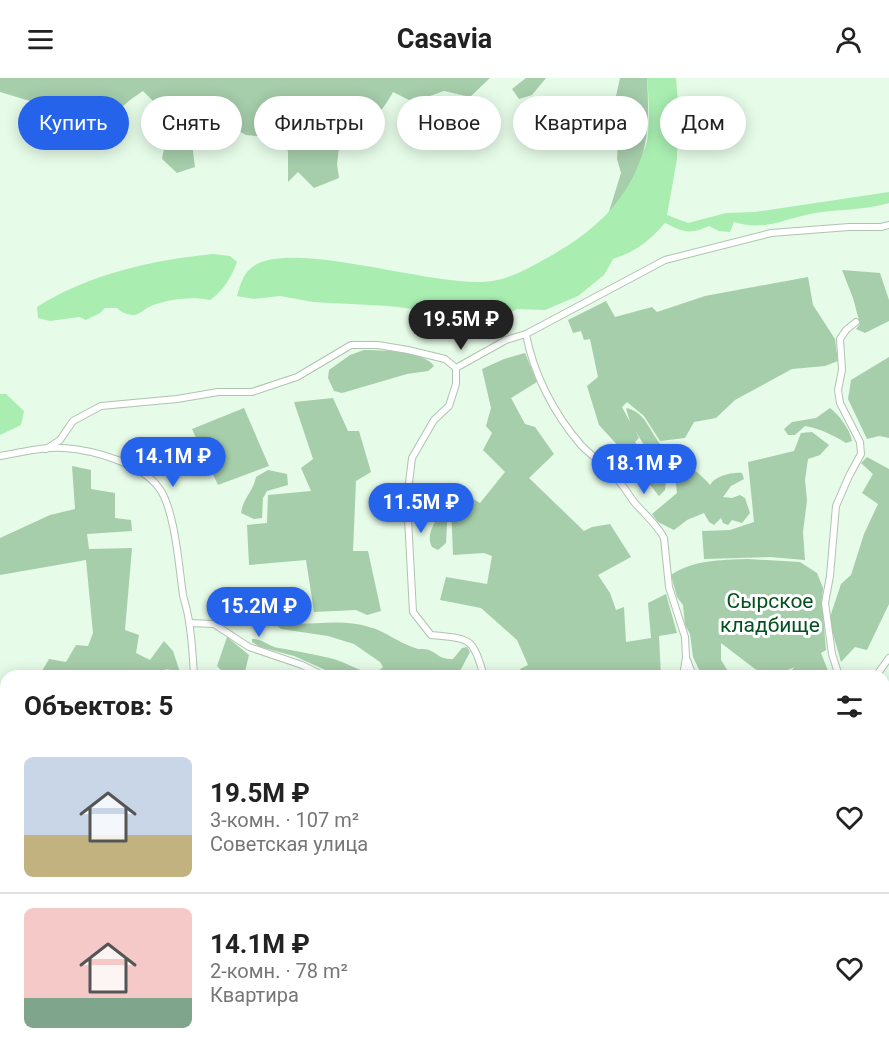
<!DOCTYPE html>
<html lang="ru">
<head>
<meta charset="utf-8">
<style>
	body { margin:0; font-family:Roboto,sans-serif; background:#f6f6f6; color:#222; height:100vh; display:flex; flex-direction:column; font-size:22px; white-space:nowrap }
	* { box-sizing:border-box; margin:0 }
	p { font-size:20px; color:#767676 }
	.icon { flex:none; width:33px; height:33px; fill:none; stroke:currentColor; stroke-width:2; stroke-linecap:round; stroke-linejoin:round }
	.map { position:relative; flex:1; overflow:hidden }
	.panel { position:absolute; left:0px; top:592px; width:890px; height:386px; display:flex; flex-direction:column; background:#fff; border-radius:18px 18px 0 0; box-shadow:0 3px 15px #0003 }
	.panel>* { flex:none }
	.hud { position:absolute; left:18px; top:18px; width:854px; height:54px; display:flex; gap:12px }
	.price { position:absolute; translate:-50% -51px; padding:0 14px; border-radius:21px; background:#2563eb; color:#fff; font-size:20px; line-height:39px; filter:drop-shadow(0 2px 3px #0008) }
	.price::after { content:''; position:absolute; left:50%; top:36px; width:18px; height:14px; margin-left:-9px; background:inherit; clip-path:polygon(0 0,100% 0,50% 100%) }
	.price.current { background:#222; color:#fff }
	ul { padding:0; list-style:none }
	li { display:flex; align-items:center; gap:18px; height:150px; padding:0 24px }
	li+li { border-top:2px solid #e0e0e0 }
	li span { display:grid; place-items:center; flex:none; width:168px; height:120px; border-radius:9px; color:#555 }
	li>.icon { margin-inline-start:auto }
	span .icon { width:72px; height:72px; fill:#fffc; stroke-width:1 }
	li b { font-size:26px }
	h2 { display:flex; justify-content:space-between; align-items:center; height:72px; padding:0 24px; font-size:26px }
	.pill { padding:0 21px; border-radius:27px; background:#fff; box-shadow:0 3px 15px #0003; font-size:21px; line-height:54px }
	.pill.current { background:#2563eb; color:#fff }
	header { display:flex; justify-content:space-between; align-items:center; height:78px; padding:0 24px; background:#fff; font-size:27px; font-weight:700 }
	.map>svg:first-child { display:block }
	.green { fill:#a6ceab }
	.water { fill:#a9edb1 }
	.lines { fill:none; stroke-linecap:round; stroke-linejoin:round }
	.minor-casing { stroke:#afc3b1; stroke-width:8 }
	.minor { stroke:#fff; stroke-width:6 }
	.labels { text-anchor:middle; stroke-width:6; stroke-linejoin:round; paint-order:stroke }
	.park-label { font-size:21px; fill:#03521d; stroke:#fff }
</style>
</head>
<body>
<header><svg class="icon" aria-label="menu" viewBox="0 0 24 24"><path d="M4 6h16M4 12h16M4 18h16"/></svg>Casavia<svg class="icon" aria-label="person" viewBox="0 0 24 24"><circle cx="12" cy="8" r="4"/><path d="M4 21q1-7 8-7t8 7"/></svg></header>
<div class="map">
<svg width="889" height="977" viewBox="0 0 889 977">
	<rect width="100%" height="100%" fill="#e6fbe8"/>
	<g class="green">
		<path d="M0 0H490L470 19 444 13 413 24 393 14C379 40 365 48 340 62L337 86 339 100 314 110 298 94 288 104V73L265 59 246 57 215 40 207 19 187 28 195 89 177 95 162 81 167 55 161 31 143 13 130 22 113 37 86 48 40 26 0 14Z"/>
		<path d="M526 0H546L532 17 519 21 512 11Z"/>
		<path d="M620 0H647C649 35 650 71 632 102 626 114 616 125 608 137L621 95 617 81 618 66 609 50Z"/>
		<path d="M842 192 880 195 889 222V243L865 255 856 251 860 246 853 220Z"/>
		<path d="M808 199 813 227 835 261 838 283 825 288 792 291 735 322 716 340 694 344 685 360 660 363 644 338 627 324 622 329 630 344 626 330C645 333 650 354 661 367L660 370 645 369 635 352 639 360 635 364 666 401 665 412 659 418 621 371 599 347 587 308 598 299 590 261 584 262 581 253 573 255 568 242 606 223 615 239 652 229 657 234 705 218Z"/>
		<path d="M364 272C381 272 424 273 434 288L428 293 407 296 342 315 334 313 328 300 329 292 350 277Z"/>
		<path d="M525 275 537 304 511 320 525 346 535 349 554 376 529 400 584 453 592 449 610 446 631 479 598 497 610 515 616 532 624 529 626 564 651 560 648 525 666 516 677 555 659 558 661 598H523L520 591 528 587 517 562 481 530 440 522 446 499 487 506 492 478 484 475 453 477 451 427 460 413 480 425 505 394 483 372 492 355 486 348 491 330 482 291 504 281Z"/>
		<path d="M889 279V360L879 358 867 361 848 321 851 302Z"/>
		<path d="M333 320 348 353H359L371 394 356 403 353 473H368L381 533 367 537 356 532 314 534 306 482 249 487 247 447 267 445 268 417 311 413 301 390 313 381 294 324Z"/>
		<path d="M244 330 269 388 218 407 192 351Z"/>
		<path d="M830 330C839 337 850 351 852 363L846 365C833 357 819 350 805 348L795 357H788L784 351 792 344 816 340Z"/>
		<path d="M812 354 829 367 820 377 808 381 805 402 807 422 803 454 805 482 770 479 704 481 702 453 730 452 754 444 748 384 794 373 801 355Z"/>
		<path d="M654 370C660 373 667 373 673 376 681 380 706 401 710 407 715 398 732 394 742 395L744 401 731 408 723 419 732 420 740 417 745 420 750 435 742 445 732 442 728 447 723 445 721 440 714 447 709 444 704 435 687 442 674 452 658 444 652 436 677 415 676 406 652 379 650 373Z"/>
		<path d="M867 379 889 391V526L867 572 855 569 841 584 829 542 841 506 851 497 864 456 878 426 862 415 873 396 861 385Z"/>
		<path d="M72 388 91 392V411L115 415V440L131 442 132 453 87 456 89 471 132 470 125 552 139 557 136 575 150 582 164 563 173 573 180 594 166 591 162 598H39L49 581 66 584 76 567 88 568 93 555 86 482 0 497V460L50 437 75 431Z"/>
		<path d="M268 392 287 396 288 407 267 413 263 420 262 440 254 441 241 435C243 420 253 414 256 399Z"/>
		<path d="M444 427H448L446 465 438 472 432 469C424 454 439 441 444 427Z"/>
		<path d="M747 481 800 484 817 495 823 510 822 523 826 572 821 575 830 598H785L795 589 773 598 755 591 721 565V582L731 598H702L693 579 690 556 685 547 683 527 677 519 671 497C693 482 721 482 747 481Z"/>
		<path d="M273 544C305 550 338 539 369 549 385 553 399 565 415 570 419 572 424 570 429 572 437 575 440 582 453 581L462 570 467 569 470 574 460 593 465 598H339L294 578 260 569 252 564V561C262 560 269 569 279 570 296 573 313 576 330 580 346 584 358 593 375 596L383 589 380 584 354 566 328 558 281 551Z"/>
		<path d="M227 559 249 577 244 598H227L217 588Z"/>
		<path d="M6 655V711L0 708V660Z"/>
		<path d="M884 674 889 675V779L884 771Z"/>
		<path d="M0 710 6 713V853L0 861Z"/>
		<path d="M28 972H105L102 977H26Z"/>
		<path d="M325 972H451L447 977H329Z"/>
		<path d="M467 972H529L531 977H468Z"/>
		<rect x="607" y="972" width="194" height="5"/>
	</g>
	<g class="water">
		<path d="M647 0H676L678 25 677 81 667 137 688 145 726 135 755 134 889 114V125C865 132 840 131 815 135 785 140 766 154 734 144L730 154 719 153 709 148C688 157 684 154 665 145 648 164 637 173 613 181L604 197 578 218 545 232 517 231 502 239 445 235 389 228 313 224 280 218 254 221 237 218C240 208 242 198 251 190 288 158 439 212 492 203 511 201 538 185 554 176 592 154 624 126 639 85 642 78 645 71 647 64 650 43 649 21 647 0Z"/>
		<path d="M213 176 230 178 237 184C231 200 223 213 210 222 192 218 168 221 151 228 146 230 140 236 134 237 127 237 121 234 117 230H105L100 235 86 242 79 239 50 243 38 240 37 229C89 196 152 182 213 176Z"/>
		<path d="M0 316H6L24 333 21 347 0 357Z"/>
	</g>
	<g class="lines">
		<g class="minor-casing">
			<g id="minor">
				<path d="M526 256C533 295 554 336 581 367 592 379 608 388 618 402 624 409 629 417 634 424 644 436 657 446 664 460L669 509 685 559 686 579 683 598"/>
				<path d="M456 290V306L449 328 434 342 412 380 407 421 413 534 431 557C472 561 472 559 484 598"/>
				<path d="M46 371 60 362 73 343 101 328 177 321 218 314H252L297 299 351 267H378L408 272 445 281 456 290 506 262 526 256 665 182 771 155 849 149H881L889 147"/>
				<path d="M0 378C20 375 43 368 64 370 93 372 141 385 159 410 175 431 179 490 183 517 185 526 188 534 189 544 192 561 193 580 194 598"/>
				<path d="M190 545 214 546 249 569 302 587 324 598"/>
				<path d="M687 582 693 598"/>
				<path d="M839 598 832 576 825 525 830 498 836 428 849 398 861 376 860 364 840 325 838 312 842 292 840 261 846 252 856 244"/>
				<path d="M876 598 889 580"/>
				<path d="M884 669 889 671"/>
				<path d="M884 788 889 794"/>
				<path d="M884 864 889 848"/>
				<path d="M0 923 6 918"/>
				<path d="M256 972 257 977"/>
				<path d="M568 972 569 977"/>
				<path d="M143 977 146 972"/>
				<path d="M843 977 845 972"/>
			</g>
		</g>
		<use href="#minor" class="minor"/>
	</g>
	<g class="labels">
		<g class="park-label">
			<text x="770" y="530">Сырское<tspan x="770" dy="24">кладбище</tspan></text>
		</g>
	</g>
</svg>
<b class="price current" style="left:461px;top:273px">19.5M ₽</b>
<b class="price" style="left:173px;top:410px">14.1M ₽</b>
<b class="price" style="left:644px;top:417px">18.1M ₽</b>
<b class="price" style="left:421px;top:456px">11.5M ₽</b>
<b class="price" style="left:259px;top:560px">15.2M ₽</b>
<div class="hud">
<a class="pill current">Купить</a>
<a class="pill">Снять</a>
<a class="pill">Фильтры</a>
<a class="pill">Новое</a>
<a class="pill">Квартира</a>
<a class="pill">Дом</a>
</div>
<section class="panel">
<h2>Объектов: 5<svg class="icon" aria-label="filters" viewBox="0 0 24 24"><path d="M4 7h16M4 17h16"/><circle cx="9" cy="7" r="2"/><circle cx="15" cy="17" r="2"/></svg></h2>
<ul>
<li><span style="background:linear-gradient(#c9d6e8 65%,#c2b280 0)"><svg class="icon" aria-label="home" viewBox="0 0 24 24"><path d="M3 11l9-7 9 7M6 9v11h12V9"/></svg></span><div><b>19.5M ₽</b><p>3-комн. · 107 m²</p><p>Советская улица</p></div><svg class="icon" aria-label="heart" viewBox="0 0 24 24"><path d="M12 20l-8-8c-3-5 5-10 8-4 3-6 11-1 8 4z"/></svg></li>
<li><span style="background:linear-gradient(#f6c9c9 75%,#7fa58c 0)"><svg class="icon" aria-label="home" viewBox="0 0 24 24"><path d="M3 11l9-7 9 7M6 9v11h12V9"/></svg></span><div><b>14.1M ₽</b><p>2-комн. · 78 m²</p><p>Квартира</p></div><svg class="icon" aria-label="heart" viewBox="0 0 24 24"><path d="M12 20l-8-8c-3-5 5-10 8-4 3-6 11-1 8 4z"/></svg></li>
</ul>
</section>
</div>
</body>
</html>
